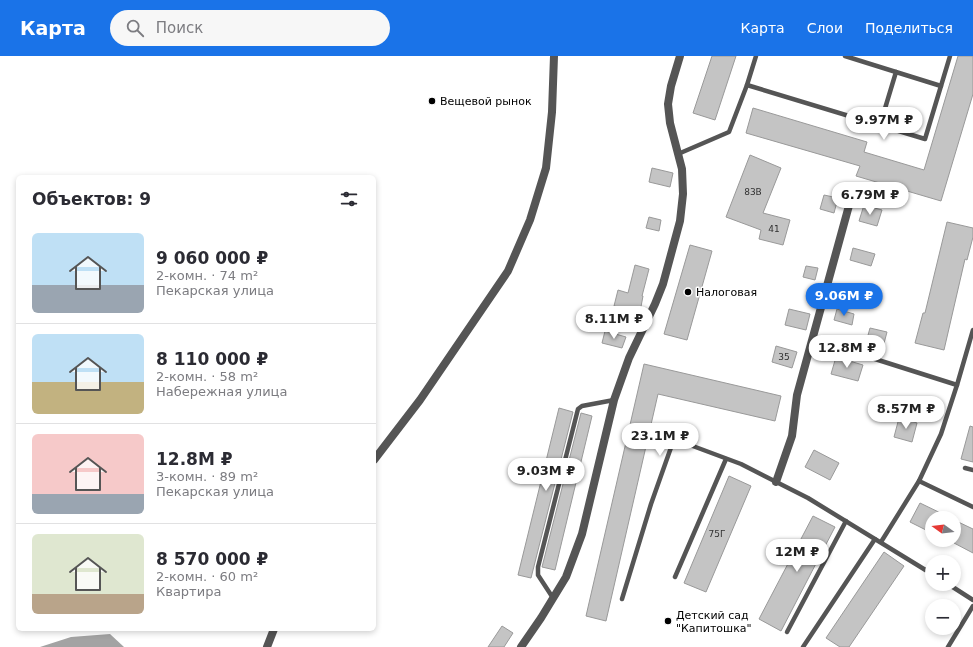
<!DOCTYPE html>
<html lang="ru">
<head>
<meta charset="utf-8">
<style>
	body { margin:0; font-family:"DejaVu Sans",sans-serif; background:#f7f7f7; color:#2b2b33; height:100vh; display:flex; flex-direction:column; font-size:15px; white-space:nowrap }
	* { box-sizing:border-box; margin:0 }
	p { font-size:13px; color:#7c7c81 }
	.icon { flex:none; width:22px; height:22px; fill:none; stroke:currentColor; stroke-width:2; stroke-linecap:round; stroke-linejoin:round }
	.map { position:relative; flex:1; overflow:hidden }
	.panel { position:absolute; left:16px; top:119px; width:360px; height:456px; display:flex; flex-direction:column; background:#fff; border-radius:6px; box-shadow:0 2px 6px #0003 }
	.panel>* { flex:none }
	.needle { width:26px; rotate:285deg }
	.controls { position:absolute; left:925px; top:455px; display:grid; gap:8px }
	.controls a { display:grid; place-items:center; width:36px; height:36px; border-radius:50%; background:#fff; box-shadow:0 2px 6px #0003; font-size:20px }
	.price { position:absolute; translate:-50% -34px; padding:0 9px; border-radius:14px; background:#fff; color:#222; font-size:13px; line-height:26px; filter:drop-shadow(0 1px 2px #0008) }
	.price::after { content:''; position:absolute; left:50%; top:24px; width:12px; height:9px; margin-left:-6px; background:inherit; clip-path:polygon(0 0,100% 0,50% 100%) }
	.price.on { background:#1a73e8; color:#fff }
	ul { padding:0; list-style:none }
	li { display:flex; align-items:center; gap:12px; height:100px; padding:0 16px }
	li+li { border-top:1px solid #e1e1e2 }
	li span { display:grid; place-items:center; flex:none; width:112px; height:80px; border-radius:6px; color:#555 }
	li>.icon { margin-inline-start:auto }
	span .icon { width:48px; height:48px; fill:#fffc; stroke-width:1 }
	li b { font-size:17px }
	h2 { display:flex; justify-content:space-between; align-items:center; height:48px; padding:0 16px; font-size:17px }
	header { display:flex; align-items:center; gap:24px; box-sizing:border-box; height:56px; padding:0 20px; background:#1a73e8; color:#fff }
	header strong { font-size:19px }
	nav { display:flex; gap:22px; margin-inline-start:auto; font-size:14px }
	.search { width:280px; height:36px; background:#f7f7f7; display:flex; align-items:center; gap:10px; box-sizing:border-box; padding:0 14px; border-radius:22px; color:#7c7c81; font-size:15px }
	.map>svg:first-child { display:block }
	.water { fill:#a3a3a3 }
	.building { fill:#c4c4c4; stroke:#999 }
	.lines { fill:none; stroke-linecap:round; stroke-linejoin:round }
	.lane { stroke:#555; stroke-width:4.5 }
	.street { stroke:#555; stroke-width:8 }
	.poi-dot { fill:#000; stroke:#fff; stroke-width:1.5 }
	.labels { text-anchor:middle; stroke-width:3; stroke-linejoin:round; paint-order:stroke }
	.number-label { font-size:9px; fill:#313131 }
	.poi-label { font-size:11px; fill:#000; stroke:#fff; text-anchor:start }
</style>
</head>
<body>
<header>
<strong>Карта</strong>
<div class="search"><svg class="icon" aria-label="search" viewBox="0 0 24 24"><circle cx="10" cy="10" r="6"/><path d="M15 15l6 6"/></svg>Поиск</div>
<nav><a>Карта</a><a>Слои</a><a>Поделиться</a></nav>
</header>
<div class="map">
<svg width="973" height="591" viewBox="0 0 973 591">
	<rect width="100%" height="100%" fill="#fff"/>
	<path class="water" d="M110 578 124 591H40L71 581Z"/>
	<g class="building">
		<path d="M712 0H736L715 64 693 57Z"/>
		<path d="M958 0H973V38L941 145 856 120 860 110 746 77 753 52 867 86 864 96 924 114Z"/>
		<path d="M750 99 781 112 763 157 790 164 783 189 759 183 761 174 726 161Z"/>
		<path d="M652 112 673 117 670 131 649 126Z"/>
		<path d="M824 139 838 142 834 157 820 153Z"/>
		<path d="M864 149 882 154 877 170 859 165Z"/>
		<path d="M649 161 661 164 659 175 646 172Z"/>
		<path d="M947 166 973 172V181L967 204 965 203 944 294 915 287 923 257H925Z"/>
		<path d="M690 189 712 195 687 284 664 278Z"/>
		<path d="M853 192 875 198 871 210 850 204Z"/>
		<path d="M635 209 649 213 642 240H643L640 256 614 250 618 234 628 237Z"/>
		<path d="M806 210 818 212 815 224 803 221Z"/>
		<path d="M789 253 810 258 806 274 785 269Z"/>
		<path d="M837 253 854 258 852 269 834 264Z"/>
		<path d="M870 272 887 276 882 295 865 290Z"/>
		<path d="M605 275 626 281 622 292 602 287Z"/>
		<path d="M776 290 797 296 792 312 772 306Z"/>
		<path d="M836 301 863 309 858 325 831 318Z"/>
		<path d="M644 308 781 340 775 365 658 338 606 565 586 560Z"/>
		<path d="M559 352 573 356 531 522 518 519Z"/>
		<path d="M581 357 592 360 555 514 542 511Z"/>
		<path d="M899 362 917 367 912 386 894 381Z"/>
		<path d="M970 370 973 371V406L961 403Z"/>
		<path d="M814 394 839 407 830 424 805 411Z"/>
		<path d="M729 420 751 430 706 536 684 527Z"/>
		<path d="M920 447 951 462H932V477L910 466Z"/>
		<path d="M813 460 835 471 781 575 759 563Z"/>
		<path d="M954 464 973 473V497L954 487Z"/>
		<path d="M884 496 904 510 849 591H840L826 582Z"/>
		<path d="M502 570 513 577 504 591H488Z"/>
	</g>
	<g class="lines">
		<g class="lane">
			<path d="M756 0 747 29 925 83 950 0"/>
			<path d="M845 0 896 16"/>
			<path d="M880 69 896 16 941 30"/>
			<path d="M678 98 729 76 747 29"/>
			<path d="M812 283 957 329 941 378 919 425"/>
			<path d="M957 329 973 274"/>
			<path d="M965 412 973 414"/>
			<path d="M881 486 919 425 973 451"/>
			<path d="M675 521 726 403"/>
			<path d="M948 528 973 544"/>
			<path d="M553 542 538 519V511L578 353 582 350 614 344"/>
			<path d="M622 543 651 448 674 383 741 408 808 442 932 518"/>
			<path d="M787 576 846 465"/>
			<path d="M803 591 875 483"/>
			<path d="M948 591 973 550"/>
		</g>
		<g class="street">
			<path d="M374 404 420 344 508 215 530 164 546 112 552 56 554 0"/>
			<path d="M776 426 792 380 797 339 853 135"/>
			<path d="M267 591 274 573"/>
			<path d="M521 591 541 562 566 521 582 478 614 344 629 302 655 248 663 228 680 165 683 138 682 113 670 67 668 48 671 30 680 0"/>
		</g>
	</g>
	<g class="poi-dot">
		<circle cx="432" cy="45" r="4"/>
		<circle cx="688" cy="236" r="4"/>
		<circle cx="668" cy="565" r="4"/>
	</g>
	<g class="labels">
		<g class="number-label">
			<text x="753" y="139">83В</text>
			<text x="774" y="176">41</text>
			<text x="784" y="304">35</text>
			<text x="717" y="481">75Г</text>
		</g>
		<g class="poi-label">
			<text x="440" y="49">Вещевой рынок</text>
			<text x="696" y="240">Налоговая</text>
			<text x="676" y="563">Детский сад<tspan x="676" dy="13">"Капитошка"</tspan></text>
		</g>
	</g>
</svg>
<div class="controls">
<a><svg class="needle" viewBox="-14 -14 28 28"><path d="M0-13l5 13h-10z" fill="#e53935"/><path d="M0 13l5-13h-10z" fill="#7c7c81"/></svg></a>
<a>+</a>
<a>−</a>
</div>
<b class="price" style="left:884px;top:85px">9.97M ₽</b>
<b class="price" style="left:870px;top:160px">6.79M ₽</b>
<b class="price on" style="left:844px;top:261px">9.06M ₽</b>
<b class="price" style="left:614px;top:284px">8.11M ₽</b>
<b class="price" style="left:847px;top:313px">12.8M ₽</b>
<b class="price" style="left:906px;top:374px">8.57M ₽</b>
<b class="price" style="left:660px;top:401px">23.1M ₽</b>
<b class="price" style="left:546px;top:436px">9.03M ₽</b>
<b class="price" style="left:797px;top:517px">12M ₽</b>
<section class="panel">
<h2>Объектов: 9<svg class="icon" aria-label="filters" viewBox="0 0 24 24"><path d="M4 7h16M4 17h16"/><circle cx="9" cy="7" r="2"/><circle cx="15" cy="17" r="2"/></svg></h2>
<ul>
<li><span style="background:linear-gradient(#bfe0f5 65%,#9aa5b1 0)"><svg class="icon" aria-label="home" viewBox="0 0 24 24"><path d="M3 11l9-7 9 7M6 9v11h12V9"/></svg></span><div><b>9 060 000 ₽</b><p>2-комн. · 74 m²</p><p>Пекарская улица</p></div></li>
<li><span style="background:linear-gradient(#bfe0f5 60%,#c2b280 0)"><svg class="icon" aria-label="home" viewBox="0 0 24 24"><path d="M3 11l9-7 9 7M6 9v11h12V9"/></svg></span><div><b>8 110 000 ₽</b><p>2-комн. · 58 m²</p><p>Набережная улица</p></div></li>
<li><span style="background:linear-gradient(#f6c9c9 75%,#9aa5b1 0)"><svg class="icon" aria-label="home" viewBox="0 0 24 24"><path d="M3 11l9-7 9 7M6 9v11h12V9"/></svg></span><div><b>12.8M ₽</b><p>3-комн. · 89 m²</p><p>Пекарская улица</p></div></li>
<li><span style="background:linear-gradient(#dfe7d0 75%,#b9a48a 0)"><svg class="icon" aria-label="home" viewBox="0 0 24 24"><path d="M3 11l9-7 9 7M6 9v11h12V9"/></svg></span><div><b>8 570 000 ₽</b><p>2-комн. · 60 m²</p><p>Квартира</p></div></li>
</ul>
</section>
</div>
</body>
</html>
